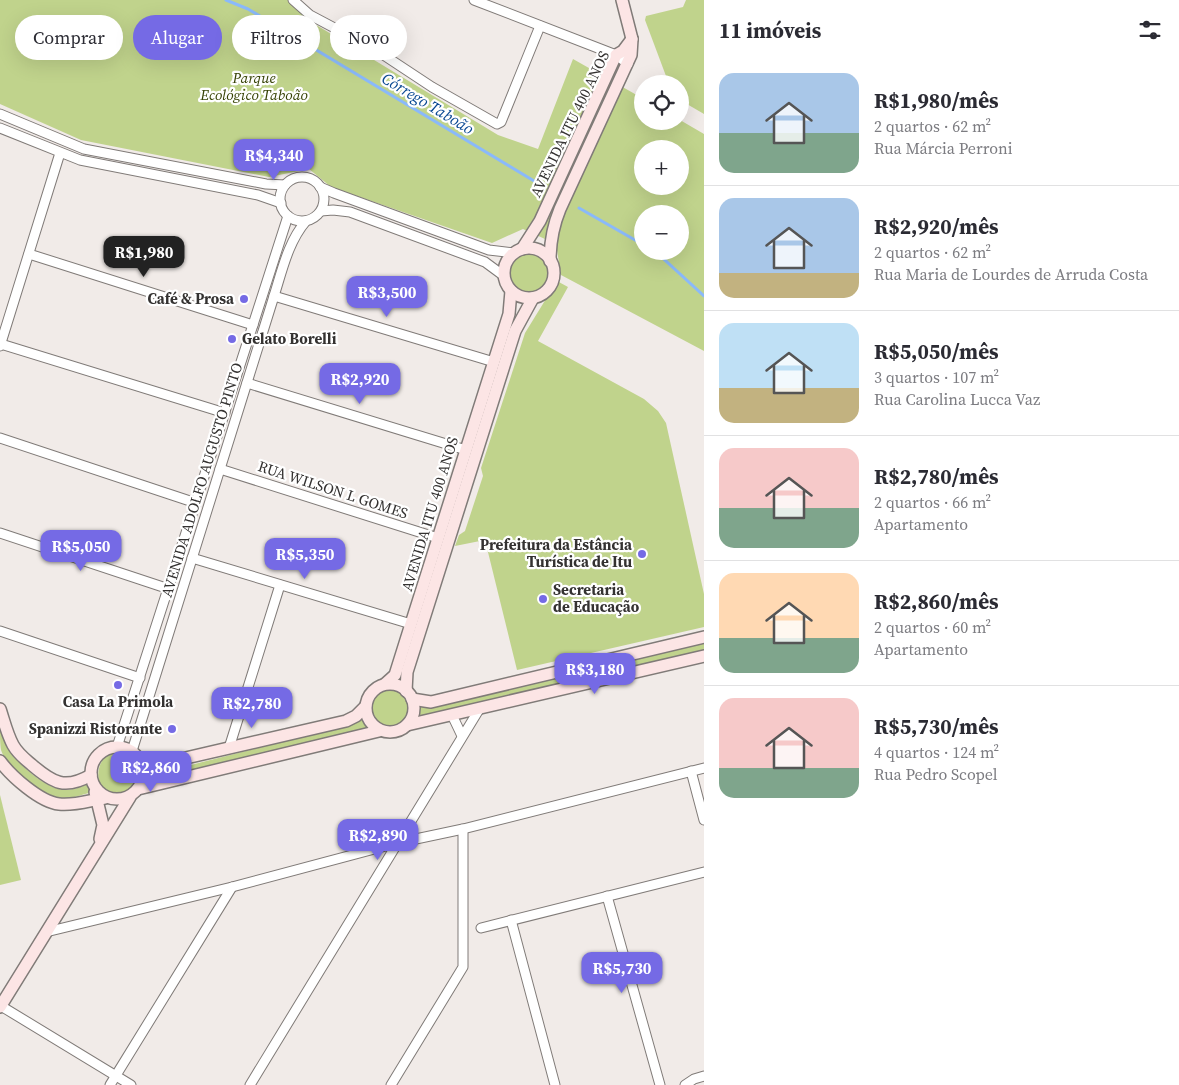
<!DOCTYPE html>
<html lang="pt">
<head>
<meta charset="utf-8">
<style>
	body { margin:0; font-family:"Source Serif 4",serif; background:#f7f7f7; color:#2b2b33; height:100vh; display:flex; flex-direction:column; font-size:19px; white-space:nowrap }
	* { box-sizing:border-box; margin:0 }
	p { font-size:16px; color:#7c7c81 }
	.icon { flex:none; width:28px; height:28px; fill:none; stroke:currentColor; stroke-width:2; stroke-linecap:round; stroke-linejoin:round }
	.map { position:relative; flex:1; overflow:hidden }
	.details { display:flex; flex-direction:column; background:#fff; width:475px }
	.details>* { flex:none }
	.top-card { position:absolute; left:15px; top:15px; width:475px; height:45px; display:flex; gap:10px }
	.tools { position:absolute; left:634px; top:75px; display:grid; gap:10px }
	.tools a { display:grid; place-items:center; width:55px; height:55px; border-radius:50%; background:#fff; box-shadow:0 5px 20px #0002; font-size:25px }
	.price { position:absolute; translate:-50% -42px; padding:0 11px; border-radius:10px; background:#756ae5; color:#fff; font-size:16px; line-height:32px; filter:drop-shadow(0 1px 2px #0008) }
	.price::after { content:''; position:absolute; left:50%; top:30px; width:15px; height:11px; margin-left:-8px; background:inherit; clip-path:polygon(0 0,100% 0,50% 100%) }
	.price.current { background:#222; color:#fff }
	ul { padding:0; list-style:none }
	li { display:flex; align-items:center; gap:15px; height:125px; padding:0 15px }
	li+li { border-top:1px solid #e1e1e2 }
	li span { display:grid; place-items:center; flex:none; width:140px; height:100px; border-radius:15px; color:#555 }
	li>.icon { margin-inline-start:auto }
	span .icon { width:60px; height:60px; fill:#fffc; stroke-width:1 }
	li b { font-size:21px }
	h2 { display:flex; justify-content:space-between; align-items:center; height:60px; padding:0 15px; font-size:21px }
	.pill { padding:0 18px; border-radius:22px; background:#fff; box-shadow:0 5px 20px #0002; font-size:18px; line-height:45px }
	.pill.current { background:#756ae5; color:#fff }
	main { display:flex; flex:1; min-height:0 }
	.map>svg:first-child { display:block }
	.green { fill:#c0d38c; fill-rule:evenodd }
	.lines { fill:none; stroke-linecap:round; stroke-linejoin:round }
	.stream { stroke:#8ab9fa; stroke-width:3 }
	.street-casing { stroke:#807b78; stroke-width:11 }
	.secondary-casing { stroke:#807b78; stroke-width:14 }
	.street { stroke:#fff; stroke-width:9 }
	.secondary { stroke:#fce5e5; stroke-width:11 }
	.poi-dot { fill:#756ae5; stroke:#fff; stroke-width:2 }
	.labels { text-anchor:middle; stroke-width:4.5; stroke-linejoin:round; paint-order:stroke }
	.park-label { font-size:15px; font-style:italic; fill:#374305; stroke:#fff }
	.street-label { font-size:15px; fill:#343231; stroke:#fff }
	.poi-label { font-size:15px; font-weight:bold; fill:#343231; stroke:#fff; text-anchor:end }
	.water-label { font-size:16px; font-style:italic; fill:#0a4993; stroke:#fff }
</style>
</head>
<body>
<main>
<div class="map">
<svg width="704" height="1085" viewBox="0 0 704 1085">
	<rect width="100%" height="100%" fill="#f1ebe8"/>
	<g class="green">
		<path d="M0 0H296L313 23 498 135 538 149 573 59 642 98V121H680V120L704 134V351L561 275 556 244 523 229 492 243 331 187 309 169 269 177 81 140 0 104ZM642 149H680V186H642ZM642 214H680V251H642Z"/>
		<path d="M686 0H704V114L680 100V84H669L645 20 646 16 683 7Z"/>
		<circle cx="528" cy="273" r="21"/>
		<path d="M557 281 568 287 538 341 644 399 658 411 666 423 704 594V627L517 670 485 540 455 546 459 535 465 531 483 476 481 468 525 333Z"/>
		<path d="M704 642V650L417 718 419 707H425Z"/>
		<circle cx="389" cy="708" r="19"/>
		<path d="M362 719 368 728 147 782 146 771 153 772 167 771 349 725Z"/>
		<path d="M0 727C3 736 6 745 11 752 21 767 47 789 65 790 73 790 81 787 88 784L92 792C82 795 71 799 61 798 44 797 6 767 1 750 0 744 0 734 0 727Z"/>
		<path d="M114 752C156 752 131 810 106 793 96 785 96 768 104 758 106 756 111 754 114 752Z"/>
		<path d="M0 795 21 880 0 885Z"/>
	</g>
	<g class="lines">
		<g class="stream">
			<path d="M226 0 248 9 539 184"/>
			<path d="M579 208 642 244"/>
			<path d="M655 251 704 296"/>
		</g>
		<g class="street-casing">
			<g id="street">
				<path d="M293 0 310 15 376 50 432 87 497 124 501 122 540 26"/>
				<path d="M474 0 616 55 628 64"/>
				<path d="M0 114 84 149 266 184 285 185"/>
				<path d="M0 128 80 160 258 195 281 203"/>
				<circle cx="302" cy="199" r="22"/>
				<path d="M320 187 334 193 489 250 514 253"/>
				<path d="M321 211 333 210 350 212 485 262 504 276"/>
				<path d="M29 254 253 325"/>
				<path d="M274 296 494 362"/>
				<path d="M1 344 225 413"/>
				<path d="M0 346 60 153"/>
				<path d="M247 383 466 450"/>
				<path d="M0 438 196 503"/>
				<path d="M220 469 438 538"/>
				<path d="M0 533 169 589"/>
				<path d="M192 558 411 624"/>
				<path d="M0 631 140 678"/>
				<path d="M452 715 462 736"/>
				<path d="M117 747 288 216"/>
				<path d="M229 748 280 585"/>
				<path d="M132 751 274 296C282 271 288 242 306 221"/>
				<path d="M691 771 704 820"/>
				<path d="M607 896 660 1085"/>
				<path d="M511 920 555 1085"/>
				<path d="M481 928 704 872"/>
				<path d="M46 932 232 887 397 843 463 829 704 768"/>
				<path d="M1 1006 131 1085"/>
				<path d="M110 1085 232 887"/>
				<path d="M250 1085 480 708"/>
				<path d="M391 1085 463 967V829"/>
				<path d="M685 1085 694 1079 704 1076"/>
			</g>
		</g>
		<g class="secondary-casing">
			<g id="secondary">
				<circle cx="529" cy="273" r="25"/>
				<path d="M522 249 540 221 616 55 623 51 632 39"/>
				<path d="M550 261C550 242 553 226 560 209L631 55 632 39 622 0"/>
				<circle cx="390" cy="708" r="24"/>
				<path d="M385 684 395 675 411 624 509 314 511 291"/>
				<path d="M406 691 407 672 515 331 533 298"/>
				<path d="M412 699 431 702 704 637"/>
				<path d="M0 709C4 721 7 734 13 745 18 754 25 759 32 765 53 783 65 790 91 775"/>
				<path d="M407 725 704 656"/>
				<circle cx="117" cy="773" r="26"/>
				<path d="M141 760 152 763H164L346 721 356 716 365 707"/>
				<path d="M0 761C11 776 40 802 59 804 74 806 91 800 105 798"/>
				<path d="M138 789 379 731"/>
				<path d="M95 792 103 825 100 839"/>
				<path d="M0 1007 130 797"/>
			</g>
		</g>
		<use href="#street" class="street"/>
		<use href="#secondary" class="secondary"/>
	</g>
	<g class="poi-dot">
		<circle cx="244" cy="299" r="5"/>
		<circle cx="232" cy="339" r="5"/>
		<circle cx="642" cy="554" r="5"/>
		<circle cx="543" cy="599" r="5"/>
		<circle cx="118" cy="685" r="5"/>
		<circle cx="172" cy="729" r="5"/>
	</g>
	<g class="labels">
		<g class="park-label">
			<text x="254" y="83">Parque<tspan x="254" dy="17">Ecológico Taboão</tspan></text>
		</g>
		<g class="street-label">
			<text transform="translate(570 124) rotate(-64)" y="5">AVENIDA ITU 400 ANOS</text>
			<text transform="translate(202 480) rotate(-73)" y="5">AVENIDA ADOLFO AUGUSTO PINTO</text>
			<text transform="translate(333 490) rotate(18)" y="5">RUA WILSON L GOMES</text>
			<text transform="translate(430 514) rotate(-73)" y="5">AVENIDA ITU 400 ANOS</text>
		</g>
		<g class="poi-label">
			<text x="234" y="304">Café &amp; Prosa</text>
			<text x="242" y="344" text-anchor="start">Gelato Borelli</text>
			<text x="632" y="550">Prefeitura da Estância<tspan x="632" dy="17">Turística de Itu</tspan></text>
			<text x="553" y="595" text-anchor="start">Secretaria<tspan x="553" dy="17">de Educação</tspan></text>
			<text x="118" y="707" text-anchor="middle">Casa La Primola</text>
			<text x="162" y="734">Spanizzi Ristorante</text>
		</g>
		<g class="water-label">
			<text transform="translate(428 103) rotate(31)" y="6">Córrego Taboão</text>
		</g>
	</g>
</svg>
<div class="tools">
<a><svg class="icon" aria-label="locate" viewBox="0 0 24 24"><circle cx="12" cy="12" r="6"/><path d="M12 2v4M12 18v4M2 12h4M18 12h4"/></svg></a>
<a>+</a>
<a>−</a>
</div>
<b class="price" style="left:274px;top:181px">R$4,340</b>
<b class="price current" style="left:144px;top:278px">R$1,980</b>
<b class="price" style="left:387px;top:318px">R$3,500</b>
<b class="price" style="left:360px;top:405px">R$2,920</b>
<b class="price" style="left:81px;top:572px">R$5,050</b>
<b class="price" style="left:305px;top:580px">R$5,350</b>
<b class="price" style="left:595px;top:695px">R$3,180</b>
<b class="price" style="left:252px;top:729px">R$2,780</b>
<b class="price" style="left:151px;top:793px">R$2,860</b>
<b class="price" style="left:378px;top:861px">R$2,890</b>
<b class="price" style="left:622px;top:994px">R$5,730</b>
<div class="top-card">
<a class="pill">Comprar</a>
<a class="pill current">Alugar</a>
<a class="pill">Filtros</a>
<a class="pill">Novo</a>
</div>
</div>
<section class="details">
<h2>11 imóveis<svg class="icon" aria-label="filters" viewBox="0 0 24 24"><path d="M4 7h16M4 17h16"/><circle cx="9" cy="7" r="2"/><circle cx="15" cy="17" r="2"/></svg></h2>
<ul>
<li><span style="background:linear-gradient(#a9c7e8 60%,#7fa58c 0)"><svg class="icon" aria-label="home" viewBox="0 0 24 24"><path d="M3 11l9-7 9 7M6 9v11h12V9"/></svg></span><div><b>R$1,980/mês</b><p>2 quartos · 62 m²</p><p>Rua Márcia Perroni</p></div></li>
<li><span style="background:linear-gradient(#a9c7e8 75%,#c2b280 0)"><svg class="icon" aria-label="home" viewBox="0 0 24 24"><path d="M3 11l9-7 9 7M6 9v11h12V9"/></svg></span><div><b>R$2,920/mês</b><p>2 quartos · 62 m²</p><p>Rua Maria de Lourdes de Arruda Costa</p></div></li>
<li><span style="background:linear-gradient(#bfe0f5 65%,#c2b280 0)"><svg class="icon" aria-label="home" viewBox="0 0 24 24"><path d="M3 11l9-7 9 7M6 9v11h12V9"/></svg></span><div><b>R$5,050/mês</b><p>3 quartos · 107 m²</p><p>Rua Carolina Lucca Vaz</p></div></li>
<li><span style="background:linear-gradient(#f6c9c9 60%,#7fa58c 0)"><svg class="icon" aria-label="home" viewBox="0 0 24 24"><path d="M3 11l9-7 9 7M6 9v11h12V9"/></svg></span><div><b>R$2,780/mês</b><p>2 quartos · 66 m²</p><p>Apartamento</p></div></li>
<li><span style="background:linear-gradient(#ffd9b3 65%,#7fa58c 0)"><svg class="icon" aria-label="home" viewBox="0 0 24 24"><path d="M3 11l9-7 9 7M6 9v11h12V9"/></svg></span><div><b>R$2,860/mês</b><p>2 quartos · 60 m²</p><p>Apartamento</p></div></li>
<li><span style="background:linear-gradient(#f6c9c9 70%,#7fa58c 0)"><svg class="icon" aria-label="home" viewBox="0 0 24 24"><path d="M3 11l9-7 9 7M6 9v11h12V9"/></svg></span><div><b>R$5,730/mês</b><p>4 quartos · 124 m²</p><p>Rua Pedro Scopel</p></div></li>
</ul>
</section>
</main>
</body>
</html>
